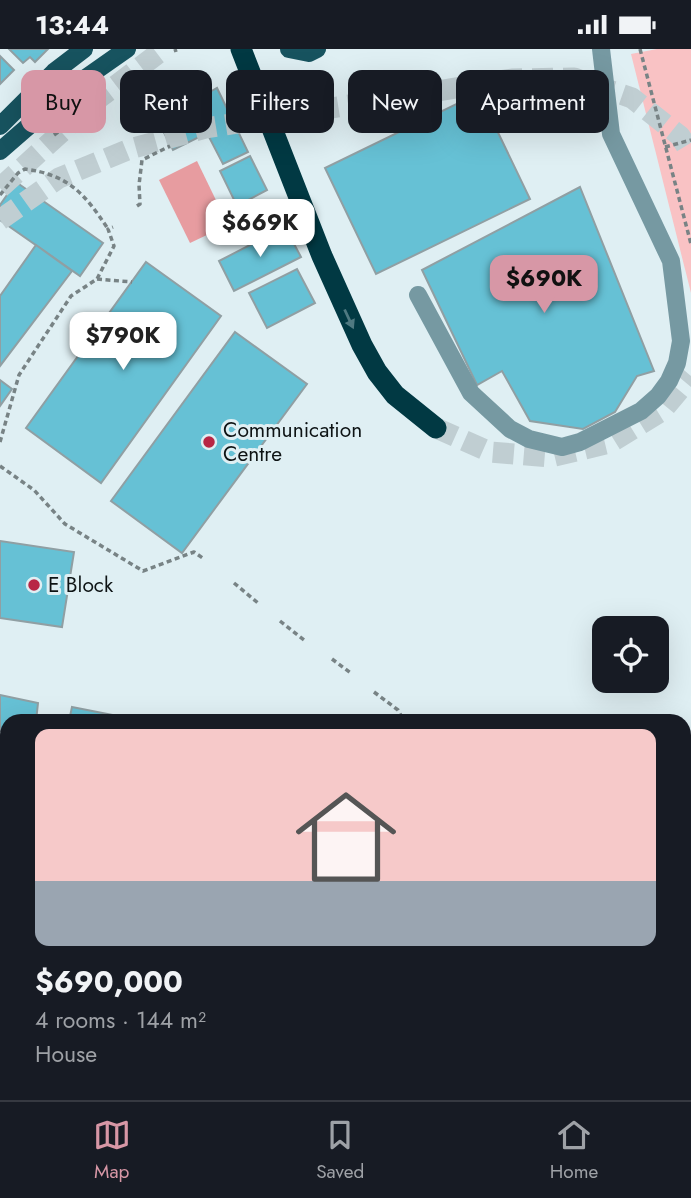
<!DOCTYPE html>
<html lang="en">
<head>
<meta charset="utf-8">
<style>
	body { margin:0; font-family:Jost,sans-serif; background:#20242c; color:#f1f3f6; height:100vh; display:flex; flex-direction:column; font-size:26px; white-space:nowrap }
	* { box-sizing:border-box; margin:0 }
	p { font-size:23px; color:#9ea1a6 }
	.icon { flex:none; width:38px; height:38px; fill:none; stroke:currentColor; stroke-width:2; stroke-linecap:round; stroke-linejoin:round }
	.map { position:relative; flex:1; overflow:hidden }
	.sheet { position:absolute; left:0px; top:665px; width:691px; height:387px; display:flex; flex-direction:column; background:#171b24; border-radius:21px 21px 0 0; box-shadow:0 7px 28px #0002 }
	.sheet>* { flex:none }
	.guide { position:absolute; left:21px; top:21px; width:649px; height:63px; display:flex; gap:14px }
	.controls { position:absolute; left:592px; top:567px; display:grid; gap:14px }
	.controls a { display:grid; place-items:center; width:77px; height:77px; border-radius:14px; background:#171b24; box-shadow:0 7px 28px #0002; font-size:35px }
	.price { position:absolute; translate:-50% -60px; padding:0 16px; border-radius:14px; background:#fff; color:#222; font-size:23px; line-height:46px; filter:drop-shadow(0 2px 4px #0008) }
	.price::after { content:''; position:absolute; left:50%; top:42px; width:21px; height:16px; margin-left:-10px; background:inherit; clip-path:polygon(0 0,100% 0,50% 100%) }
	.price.selected { background:#d797a6; color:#111 }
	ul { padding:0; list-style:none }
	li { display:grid; align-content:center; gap:14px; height:371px; padding:0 35px }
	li+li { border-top:2px solid #363941 }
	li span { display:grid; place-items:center; height:217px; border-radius:14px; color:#555 }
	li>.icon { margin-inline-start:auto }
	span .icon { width:126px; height:126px; fill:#fffc; stroke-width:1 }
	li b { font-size:30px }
	.tag { padding:0 24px; border-radius:14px; background:#171b24; box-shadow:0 7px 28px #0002; font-size:24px; line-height:63px }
	.tag.selected { background:#d797a6; color:#111 }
	.status { display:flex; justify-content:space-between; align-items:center; height:49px; padding:0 35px; background:#171b24; direction:ltr }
	.status svg { height:19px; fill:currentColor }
	.tab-bar { display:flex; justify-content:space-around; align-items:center; height:98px; border-top:2px solid #363941; background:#171b24; font-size:19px; color:#9ea1a6 }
	.tab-bar a { display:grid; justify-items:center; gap:4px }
	.tab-bar .selected { color:#d797a6 }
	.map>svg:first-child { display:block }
	.green { fill:#f9c2c4 }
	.water { fill:#e79ca0 }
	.building { fill:#66c1d5; stroke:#909fa3; stroke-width:2 }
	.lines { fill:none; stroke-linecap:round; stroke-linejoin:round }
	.highway-tunnel { stroke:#c0ced2; stroke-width:21; stroke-dasharray:21 10; stroke-linecap:butt }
	.path { stroke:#788385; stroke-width:3.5; stroke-dasharray:5 3.5; stroke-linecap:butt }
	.minor { stroke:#7699a2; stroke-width:18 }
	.major { stroke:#17535f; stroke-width:18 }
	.highway { stroke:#013943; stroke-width:21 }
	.oneway { fill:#4f7981 }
	.poi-dot { fill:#b82645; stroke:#dfeff3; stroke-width:2.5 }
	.labels { text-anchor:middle; stroke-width:6; stroke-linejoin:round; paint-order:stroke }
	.poi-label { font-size:21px; fill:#0d1314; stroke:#dfeff3; text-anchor:start }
</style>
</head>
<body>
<div class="status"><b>13:44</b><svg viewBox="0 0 49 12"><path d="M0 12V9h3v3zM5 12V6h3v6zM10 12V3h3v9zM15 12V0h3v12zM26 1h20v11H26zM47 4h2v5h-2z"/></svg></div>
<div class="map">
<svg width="691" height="1051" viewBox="0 0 691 1051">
	<rect width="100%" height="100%" fill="#dfeff3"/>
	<g class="green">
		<path d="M657 0H691V244L631 5Z"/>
		<path d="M691 866V1051H583V1045H684V867Z"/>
	</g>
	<path class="water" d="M197 112 228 176 190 194 159 131Z"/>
	<g class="building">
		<path d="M9 0H48L35 13 30 8 23 14Z"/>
		<path d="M0 7 14 21 0 35Z"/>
		<path d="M198 25 208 44 217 39 248 103 223 115 207 84 173 101 147 51Z"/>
		<path d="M479 44 530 150 376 225 325 119Z"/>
		<path d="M250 107 267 141 237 157 220 122Z"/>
		<path d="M16 133 103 194 80 227 0 171V156Z"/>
		<path d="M580 138 654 322 637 327 615 363 583 380 530 372 502 322 477 336 422 221Z"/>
		<path d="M285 178 301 208 234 242 219 212Z"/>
		<path d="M36 196 72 222 0 317V247Z"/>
		<path d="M146 213 221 267 101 434 26 379Z"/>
		<path d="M297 220 315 254 267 279 249 244Z"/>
		<path d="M235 283 307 335 182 504 111 452Z"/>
		<path d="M0 331 12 340 0 357Z"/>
		<path d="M0 492 74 503 62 578 0 569Z"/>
		<path d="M0 646 38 654 36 672H7V683L0 682Z"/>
		<path d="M72 658 143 672H69Z"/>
		<path d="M0 753 7 755V868L2 888H0Z"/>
		<path d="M0 1015 7 1016 8 1051H0Z"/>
		<path d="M9 1045H45L43 1051H8Z"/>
		<path d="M59 1045H130L128 1051H58Z"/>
	</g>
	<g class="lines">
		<g class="highway-tunnel">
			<path d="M0 139 98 50 164 0"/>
			<path d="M0 171 59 129 130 100 206 79 512 30 574 29 632 49 680 87 691 105"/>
			<path d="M436 379 490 403 551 408 610 394 662 362 691 327"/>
		</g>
		<g class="path">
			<path d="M175 0 176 3"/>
			<path d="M640 0 691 195"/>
			<path d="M54 86 66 77"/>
			<path d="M665 98 691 91"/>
			<path d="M0 146 18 124 25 120C69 126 85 145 108 180"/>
			<path d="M137 157 140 155 139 136 142 111 170 97"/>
			<path d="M97 230 132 233"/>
			<path d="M0 393 19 326 71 247 97 230 114 197 108 180 113 178"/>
			<path d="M0 417 34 441 65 475 143 522 194 503 204 510"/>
			<path d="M234 534 258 554"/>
			<path d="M280 572 304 591"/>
			<path d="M332 610 352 625"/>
			<path d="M374 643 398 661 404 672"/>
			<path d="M0 866 7 838"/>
			<path d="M0 917 7 919"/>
			<path d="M0 1001 7 1003"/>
		</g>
		<path class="minor" d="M418 246 471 344 510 380 529 390 562 398 580 393 641 362 658 347 669 332 677 314 681 292 671 212 611 85 601 0"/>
		<g class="major">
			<path d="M289 0 309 4 317 0"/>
			<path d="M0 77 54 23 84 0"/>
			<path d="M0 102 77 35 127 0"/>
		</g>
		<path class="highway" d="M241 0 322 207 362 296 377 323 395 346 436 379"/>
	</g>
	<defs><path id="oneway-solid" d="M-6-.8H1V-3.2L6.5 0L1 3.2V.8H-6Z" transform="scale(1.75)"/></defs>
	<use class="oneway" href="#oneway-solid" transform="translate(349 270) rotate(65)"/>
	<g class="poi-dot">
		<circle cx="209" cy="393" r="7"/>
		<circle cx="34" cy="536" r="7"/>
	</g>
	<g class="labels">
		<g class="poi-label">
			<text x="223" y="388">Communication<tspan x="223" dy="24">Centre</tspan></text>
			<text x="48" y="543">E Block</text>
		</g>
	</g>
</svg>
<div class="controls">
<a><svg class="icon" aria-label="locate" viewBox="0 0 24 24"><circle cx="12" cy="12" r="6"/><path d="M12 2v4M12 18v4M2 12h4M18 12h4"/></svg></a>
</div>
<b class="price" style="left:260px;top:210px">$669K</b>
<b class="price selected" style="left:544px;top:266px">$690K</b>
<b class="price" style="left:123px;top:323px">$790K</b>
<div class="guide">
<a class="tag selected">Buy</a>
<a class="tag">Rent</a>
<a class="tag">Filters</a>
<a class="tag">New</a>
<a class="tag">Apartment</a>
</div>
<section class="sheet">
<ul>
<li><span style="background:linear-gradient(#f6c9c9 70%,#9aa5b1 0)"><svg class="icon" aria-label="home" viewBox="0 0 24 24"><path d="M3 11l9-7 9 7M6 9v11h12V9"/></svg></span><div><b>$690,000</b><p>4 rooms · 144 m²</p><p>House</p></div></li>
</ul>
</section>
</div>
<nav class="tab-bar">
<a class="selected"><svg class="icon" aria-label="map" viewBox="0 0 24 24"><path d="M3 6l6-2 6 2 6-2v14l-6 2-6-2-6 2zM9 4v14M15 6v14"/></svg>Map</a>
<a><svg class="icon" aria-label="saved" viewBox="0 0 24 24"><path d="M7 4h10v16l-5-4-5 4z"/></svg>Saved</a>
<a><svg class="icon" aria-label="home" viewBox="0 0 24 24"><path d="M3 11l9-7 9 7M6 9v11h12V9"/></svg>Home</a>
</nav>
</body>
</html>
